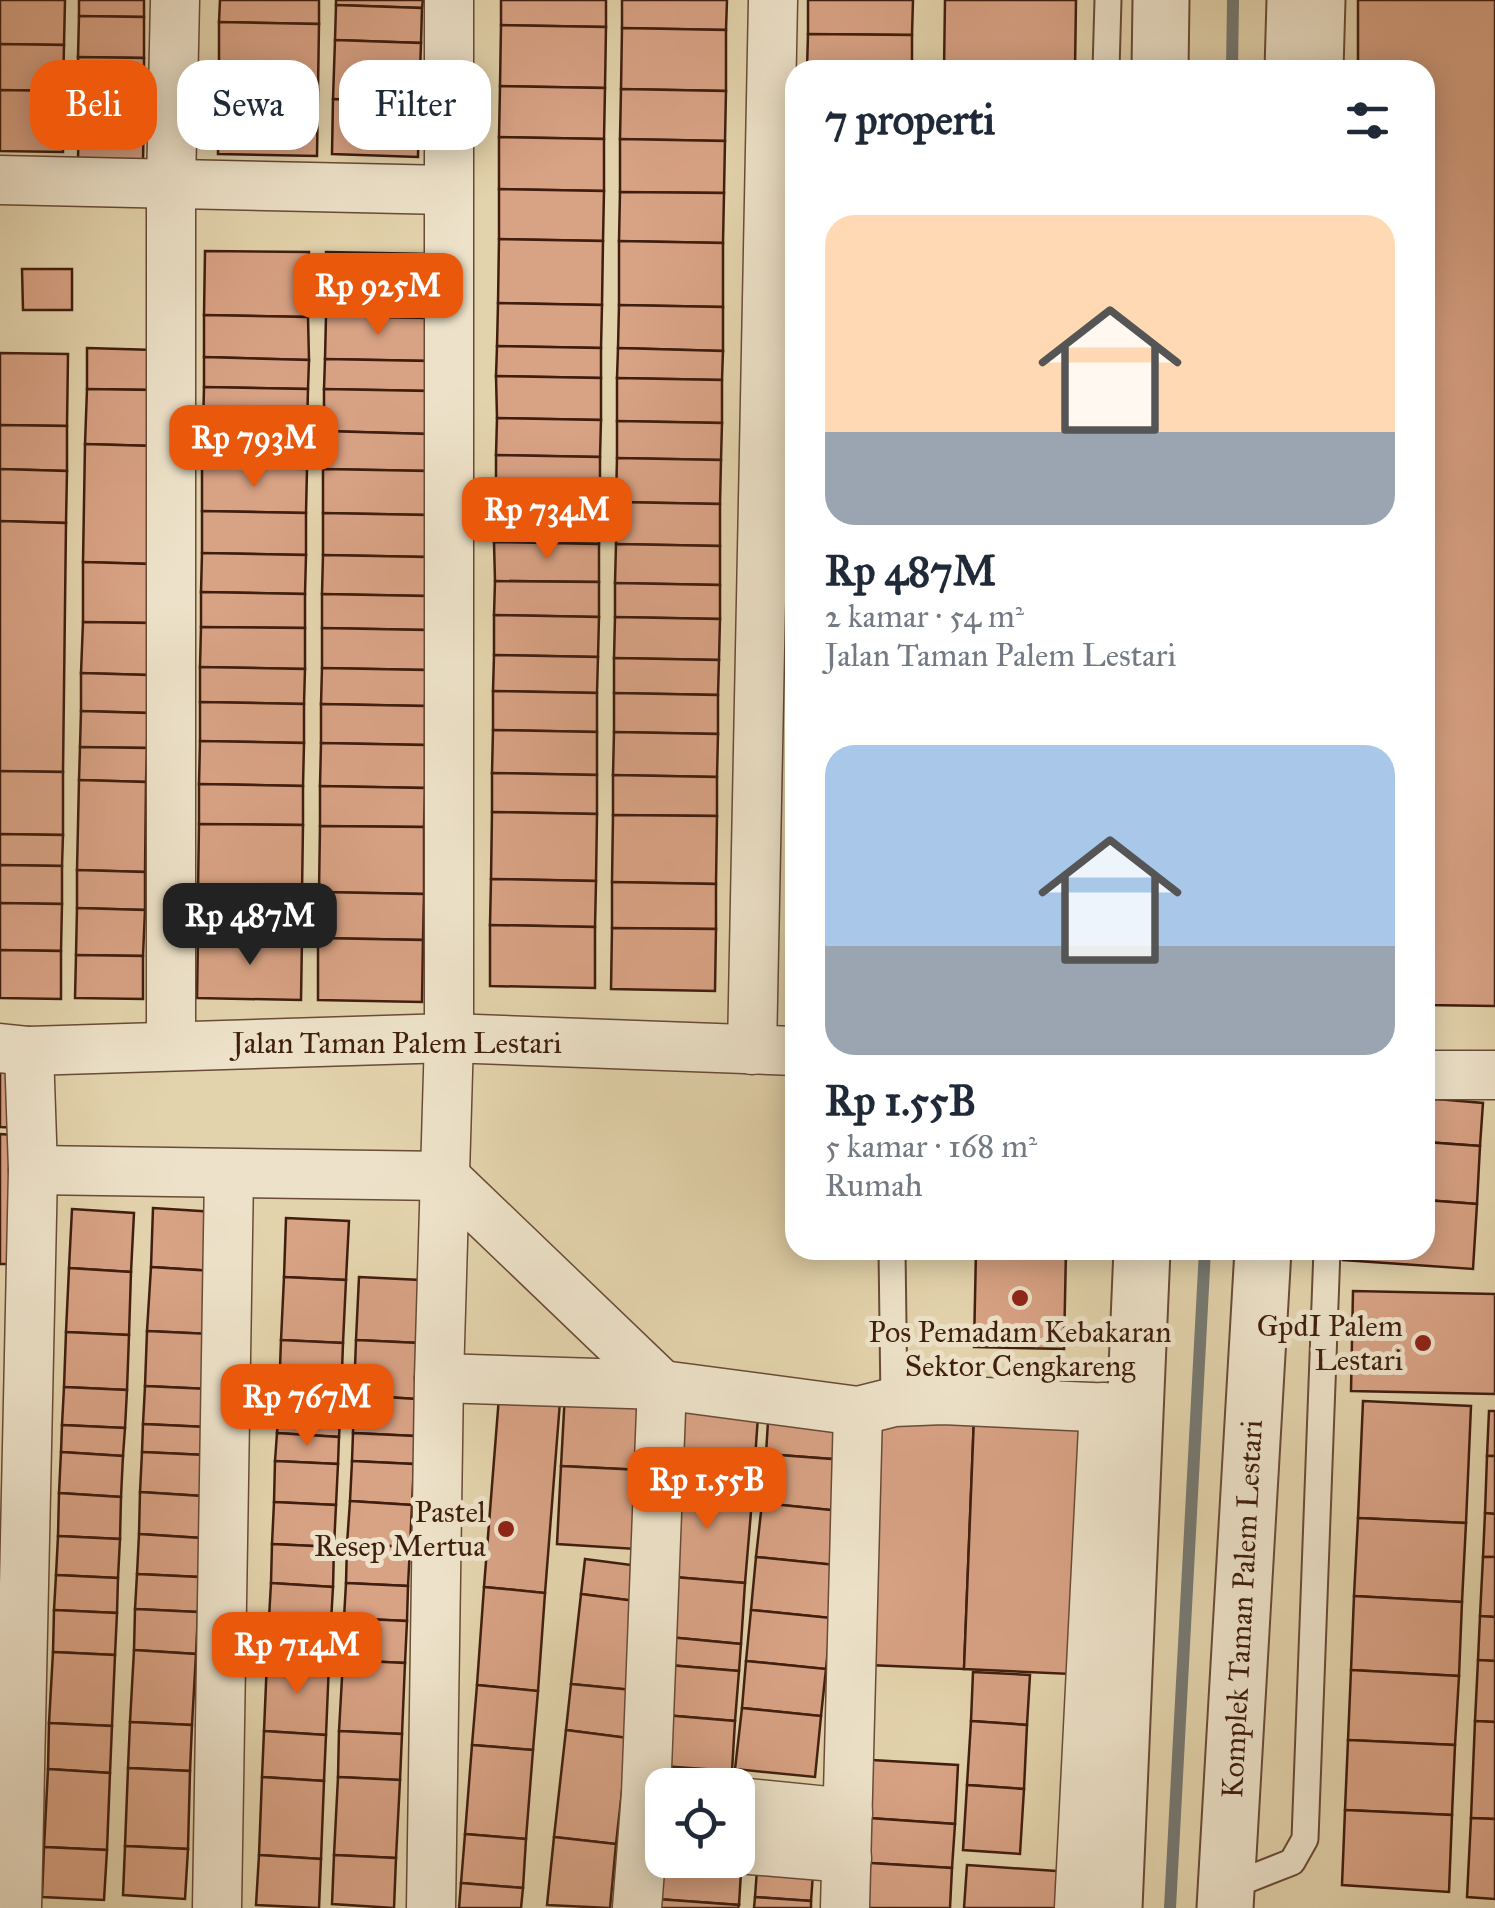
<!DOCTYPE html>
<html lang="id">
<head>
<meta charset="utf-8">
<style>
	body { margin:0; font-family:"IM FELL Great Primer",serif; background:#f6f6f7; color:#1f2937; height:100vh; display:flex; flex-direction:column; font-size:38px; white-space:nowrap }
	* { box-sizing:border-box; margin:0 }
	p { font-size:32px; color:#747a83 }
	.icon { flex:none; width:55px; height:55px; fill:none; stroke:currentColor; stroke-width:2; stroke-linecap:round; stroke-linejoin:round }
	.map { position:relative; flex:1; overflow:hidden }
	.side { position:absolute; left:785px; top:60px; width:650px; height:1200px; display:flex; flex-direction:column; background:#fff; border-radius:30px; box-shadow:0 5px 25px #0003 }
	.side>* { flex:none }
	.hud { position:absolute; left:30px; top:60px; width:605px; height:90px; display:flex; gap:20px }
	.fabs { position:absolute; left:645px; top:1768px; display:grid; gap:20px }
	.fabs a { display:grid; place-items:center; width:110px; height:110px; border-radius:20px; background:#fff; box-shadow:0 5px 25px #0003; font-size:50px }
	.price { position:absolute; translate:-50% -85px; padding:0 22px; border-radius:20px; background:#ea580c; color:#fff; font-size:32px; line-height:65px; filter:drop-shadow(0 2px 5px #0008) }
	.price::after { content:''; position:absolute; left:50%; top:60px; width:30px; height:22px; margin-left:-15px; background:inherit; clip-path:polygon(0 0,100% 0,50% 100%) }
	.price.on { background:#222; color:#fff }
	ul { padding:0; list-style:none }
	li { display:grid; align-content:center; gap:20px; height:530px; padding:0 40px }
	li span { display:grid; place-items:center; height:310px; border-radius:30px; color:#555 }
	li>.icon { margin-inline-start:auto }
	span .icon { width:180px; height:180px; fill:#fffc; stroke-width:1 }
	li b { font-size:42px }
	h2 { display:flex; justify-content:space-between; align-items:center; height:120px; padding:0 40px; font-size:42px }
	.pill { padding:0 35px; border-radius:30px; background:#fff; box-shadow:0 5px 25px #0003; font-size:35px; line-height:90px }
	.pill.on { background:#ea580c; color:#fff }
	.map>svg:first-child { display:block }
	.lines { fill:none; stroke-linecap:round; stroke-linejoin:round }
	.stream { stroke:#767973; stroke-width:12 }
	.building { fill:#d8a284; stroke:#401e0f; stroke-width:2.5 }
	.service-casing { stroke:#694b36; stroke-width:29 }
	.minor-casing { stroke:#694b36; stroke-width:51 }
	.tertiary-casing { stroke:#694b36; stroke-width:59 }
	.service { stroke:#ede2c9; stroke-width:25 }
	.minor { stroke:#ede2c9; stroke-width:48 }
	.tertiary { stroke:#ede2c9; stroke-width:55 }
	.poi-dot { fill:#8f2418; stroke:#ede2c9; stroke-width:4 }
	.labels { text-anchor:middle; stroke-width:10; stroke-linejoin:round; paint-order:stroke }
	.street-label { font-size:30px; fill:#401e0f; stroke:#ede2c9 }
	.poi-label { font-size:30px; fill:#401e0f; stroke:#ede2c9; text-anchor:end }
</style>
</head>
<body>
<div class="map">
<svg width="1495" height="1908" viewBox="0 0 1495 1908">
	<rect width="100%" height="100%" fill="#e3d3ac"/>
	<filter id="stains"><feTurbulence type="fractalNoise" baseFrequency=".002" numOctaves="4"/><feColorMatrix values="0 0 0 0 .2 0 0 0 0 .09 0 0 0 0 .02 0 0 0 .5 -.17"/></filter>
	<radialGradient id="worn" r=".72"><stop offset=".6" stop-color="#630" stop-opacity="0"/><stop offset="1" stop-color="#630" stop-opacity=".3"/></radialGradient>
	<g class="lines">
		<g class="stream">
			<path d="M1232 70 1233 0"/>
			<path d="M1170 1908 1205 1250"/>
		</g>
	</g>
	<g class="building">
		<path d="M0 0H65L64 45 0 44Z"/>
		<path d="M79 0H144V17L79 16Z"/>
		<path d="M220 0H319V24L219 22Z"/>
		<path d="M336 0H423L422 8 336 5Z"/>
		<path d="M501 0H606V27L501 25Z"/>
		<path d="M622 0H727L726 30 622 28Z"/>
		<path d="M808 0H913L912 35 808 34Z"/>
		<path d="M945 0H1076L1075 70H944Z"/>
		<path d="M1358 0H1495V1006L1425 1005V70H1358Z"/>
		<path d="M336 5 422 8 421 43 335 40Z"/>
		<path d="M79 16 144 17V58L78 57Z"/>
		<path d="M219 22 319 24 318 90 219 88Z"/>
		<path d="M501 25 606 27 605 88 500 86Z"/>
		<path d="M622 28 726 30V91L621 89Z"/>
		<path d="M808 34 912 35V70H807Z"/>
		<path d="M335 40 421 43 419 102 333 99Z"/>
		<path d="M0 44 64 45 63 91 0 90Z"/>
		<path d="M78 57 144 58V98H79Z"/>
		<path d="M500 86 605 88 604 139 499 137Z"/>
		<path d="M219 88 318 90 317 156 218 154Z"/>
		<path d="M621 89 726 91 725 141 620 139Z"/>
		<path d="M0 90 63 91V152L0 151Z"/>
		<path d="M79 98H144L143 163 78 161Z"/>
		<path d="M333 99 419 102 418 157 332 154Z"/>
		<path d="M499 137 604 139V191L499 189Z"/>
		<path d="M620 139 725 141 724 193 620 192Z"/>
		<path d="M499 189 604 191 603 241 499 239Z"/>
		<path d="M620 192 724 193 723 243 619 241Z"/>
		<path d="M499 239 603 241 602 305 498 303Z"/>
		<path d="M619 241 723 243V307L619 305Z"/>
		<path d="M205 251 309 252 308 317 204 315Z"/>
		<path d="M326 252 431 254 430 318 326 316Z"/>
		<path d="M22 269H72V310H23Z"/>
		<path d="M498 303 602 305 601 348 497 346Z"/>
		<path d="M619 305 723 307V351L618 348Z"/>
		<path d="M204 315 308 317 309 360 204 357Z"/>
		<path d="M326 316 430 318 429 361 325 359Z"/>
		<path d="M497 346 601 348V378L496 376Z"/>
		<path d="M87 348 155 350 154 390 87 389Z"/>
		<path d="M618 348 723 351 722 380 617 378Z"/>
		<path d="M0 353 68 354 67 426 0 425Z"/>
		<path d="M204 357 309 360 308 389 204 387Z"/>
		<path d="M325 359 429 361V391L324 389Z"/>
		<path d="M496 376 601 378V420L497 418Z"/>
		<path d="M617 378 722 380V423L617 421Z"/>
		<path d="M204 387 308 389 307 432 203 430Z"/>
		<path d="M87 389 154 390 153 446 85 444Z"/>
		<path d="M324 389 429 391 428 434 324 431Z"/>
		<path d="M497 418 601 420 600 457 496 455Z"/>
		<path d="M617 421 722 423 721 460 617 458Z"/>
		<path d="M0 425 67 426V471L0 469Z"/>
		<path d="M203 430 307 432V469L202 467Z"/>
		<path d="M324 431 428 434V471L323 469Z"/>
		<path d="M85 444 153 446 151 564 83 562Z"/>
		<path d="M496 455 600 457V501L496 500Z"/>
		<path d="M617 458 721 460 720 504 616 502Z"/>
		<path d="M202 467 307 469 306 513 202 511Z"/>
		<path d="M0 469 67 471 66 523 0 521Z"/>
		<path d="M323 469 428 471 427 515 323 513Z"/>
		<path d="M496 500 600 501 599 544 494 542Z"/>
		<path d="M616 502 720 504V546L616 544Z"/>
		<path d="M202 511 306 513V555L202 553Z"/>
		<path d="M323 513 427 515V557L323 555Z"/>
		<path d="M0 521 66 523 63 772 0 771Z"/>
		<path d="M494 542 599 544V582L495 581Z"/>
		<path d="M616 544 720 546V585L615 583Z"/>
		<path d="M202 553 306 555 305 594 201 592Z"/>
		<path d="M323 555 427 557 426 596 322 594Z"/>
		<path d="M83 562 151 564 150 623 83 622Z"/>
		<path d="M495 581 599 582V617L494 615Z"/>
		<path d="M615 583 720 585V619L615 617Z"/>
		<path d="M201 592 305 594V628L201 627Z"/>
		<path d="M322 594 426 596V630L322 628Z"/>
		<path d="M494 615 599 617 598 657 494 655Z"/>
		<path d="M615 617 720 619 719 660 614 658Z"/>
		<path d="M83 622 150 623 148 675 81 673Z"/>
		<path d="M201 627 305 628V669L200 667Z"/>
		<path d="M322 628 426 630V670L322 668Z"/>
		<path d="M494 655 598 657 597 693 493 691Z"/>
		<path d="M614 658 719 660 718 695 614 693Z"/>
		<path d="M200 667 305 669 304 704 200 702Z"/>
		<path d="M322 668 426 670 425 706 321 704Z"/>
		<path d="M81 673 148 675V713L81 711Z"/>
		<path d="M493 691 597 693V732L493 730Z"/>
		<path d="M614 693 718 695V734L614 732Z"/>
		<path d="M200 702 304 704V743L200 741Z"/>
		<path d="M321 704 425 706V745L321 743Z"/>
		<path d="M81 711 148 713 147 748 80 747Z"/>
		<path d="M493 730 597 732V775L492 773Z"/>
		<path d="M614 732 718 734 717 777 613 775Z"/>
		<path d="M200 741 304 743 303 786 199 784Z"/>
		<path d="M321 743 425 745V788L320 786Z"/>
		<path d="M80 747 147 748 146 782 79 780Z"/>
		<path d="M0 771 63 772V835L0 834Z"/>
		<path d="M492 773 597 775V814L492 812Z"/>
		<path d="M613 775 717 777V816L613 815Z"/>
		<path d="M79 780 146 782 145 872 77 870Z"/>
		<path d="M199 784 303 786V825L199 824Z"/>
		<path d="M320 786 425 788 424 827 320 826Z"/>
		<path d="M492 812 597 814 596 881 491 879Z"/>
		<path d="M613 815 717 816 716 884 612 882Z"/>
		<path d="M199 824 303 825 302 893 198 891Z"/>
		<path d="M320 826 424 827V894L319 892Z"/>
		<path d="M0 834 63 835 62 866 0 865Z"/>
		<path d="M0 865 62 866V904L0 903Z"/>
		<path d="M77 870 145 872V910L77 908Z"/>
		<path d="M491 879 596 881 595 927 490 925Z"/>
		<path d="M612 882 716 884V929L612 928Z"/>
		<path d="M198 891 302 893V938L198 937Z"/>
		<path d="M319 892 424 894 423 940 318 938Z"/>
		<path d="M0 903 62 904 61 951 0 950Z"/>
		<path d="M77 908 145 910 143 956 76 955Z"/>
		<path d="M490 925 595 927V988L490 986Z"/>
		<path d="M612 928 716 929 715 991 611 989Z"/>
		<path d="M198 937 302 938 301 1000 197 998Z"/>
		<path d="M318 938 423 940 422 1002 318 1000Z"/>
		<path d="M0 950 61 951V999L0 998Z"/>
		<path d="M76 955 143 956V999L75 998Z"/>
		<path d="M0 1070 23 1071 21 1128 0 1127Z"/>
		<path d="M1425 1098 1483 1103 1480 1146 1425 1142Z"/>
		<path d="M0 1134 13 1135 8 1264H0Z"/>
		<path d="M1425 1142 1480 1146 1477 1204 1425 1200Z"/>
		<path d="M1425 1200 1477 1204 1473 1269 1343 1260V1250H1425Z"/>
		<path d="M153 1208 215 1212 213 1271 151 1267Z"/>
		<path d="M72 1209 134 1213 131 1272 69 1268Z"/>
		<path d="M286 1218 349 1221 346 1280 284 1277Z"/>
		<path d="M976 1250H1066L1064 1349 974 1347Z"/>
		<path d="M151 1267 213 1271 210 1334 147 1331Z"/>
		<path d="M69 1268 131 1272 129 1335 66 1332Z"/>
		<path d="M284 1277 346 1280 343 1343 281 1340Z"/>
		<path d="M359 1277 421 1280 419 1343 356 1340Z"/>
		<path d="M1353 1291 1495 1294V1394L1351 1391Z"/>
		<path d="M147 1331 210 1334 208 1389 145 1386Z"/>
		<path d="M66 1332 129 1335 127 1390 64 1387Z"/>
		<path d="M281 1340 343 1343 341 1399 279 1395Z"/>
		<path d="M356 1340 419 1343 416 1399 354 1395Z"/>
		<path d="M500 1384 561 1389 545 1593 484 1587Z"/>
		<path d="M145 1386 208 1389 206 1427 143 1424Z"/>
		<path d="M64 1387 127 1390 125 1428 62 1425Z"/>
		<path d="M565 1393 644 1397 641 1470 561 1466Z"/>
		<path d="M279 1395 341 1399 339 1437 277 1433Z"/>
		<path d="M354 1395 416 1399 415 1436 353 1433Z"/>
		<path d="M1363 1401 1471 1406 1466 1523 1358 1518Z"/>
		<path d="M769 1405 848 1411 845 1460 766 1454Z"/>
		<path d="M675 1409 758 1416 753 1488 669 1481Z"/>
		<path d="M1489 1411H1495V1456H1487Z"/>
		<path d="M877 1413 974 1417 964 1669 868 1665Z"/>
		<path d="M974 1417 1080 1422 1071 1674 964 1669Z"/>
		<path d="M143 1424 206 1427 205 1455 142 1452Z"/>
		<path d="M62 1425 125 1428 123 1456 61 1452Z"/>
		<path d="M277 1433 339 1437 338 1464 275 1461Z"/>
		<path d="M353 1433 415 1436 414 1464 352 1461Z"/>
		<path d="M61 1452 123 1456 121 1497 59 1493Z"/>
		<path d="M142 1452 205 1455 202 1496 140 1492Z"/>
		<path d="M766 1454 845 1460 841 1511 762 1503Z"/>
		<path d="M1487 1456H1495V1514L1485 1513Z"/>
		<path d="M275 1461 338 1464 336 1505 274 1502Z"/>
		<path d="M352 1461 414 1464 412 1505 350 1501Z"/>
		<path d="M561 1466 641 1470 636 1549 557 1544Z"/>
		<path d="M669 1481 753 1488 745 1583 662 1576Z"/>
		<path d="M140 1492 202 1496 201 1538 139 1534Z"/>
		<path d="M59 1493 121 1497 120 1539 58 1536Z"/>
		<path d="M350 1501 412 1505 410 1547 347 1544Z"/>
		<path d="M274 1502 336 1505 334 1547 272 1544Z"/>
		<path d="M762 1503 841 1511 836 1565 756 1557Z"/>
		<path d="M1485 1513 1495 1514V1557H1483Z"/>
		<path d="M1358 1518 1466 1523 1462 1602 1354 1596Z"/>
		<path d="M139 1534 201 1538 199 1577 137 1574Z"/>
		<path d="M58 1536 120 1539 118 1578 56 1575Z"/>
		<path d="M272 1544 334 1547 333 1587 271 1583Z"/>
		<path d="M347 1544 410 1547 408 1586 346 1583Z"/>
		<path d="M756 1557 836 1565 831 1618 751 1610Z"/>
		<path d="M1483 1557H1495V1617L1480 1616Z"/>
		<path d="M585 1559 647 1567 643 1602 581 1594Z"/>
		<path d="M137 1574 199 1577 198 1612 135 1609Z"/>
		<path d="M56 1575 118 1578 117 1613 54 1610Z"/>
		<path d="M662 1576 745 1583 741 1644 658 1636Z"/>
		<path d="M271 1583 333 1587 331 1622 269 1618Z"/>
		<path d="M346 1583 408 1586 407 1621 344 1618Z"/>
		<path d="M484 1587 545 1593 538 1691 477 1685Z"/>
		<path d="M581 1594 643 1602 633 1690 571 1684Z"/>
		<path d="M1354 1596 1462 1602 1459 1676 1351 1670Z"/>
		<path d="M135 1609 198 1612 196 1654 134 1650Z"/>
		<path d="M54 1610 117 1613 115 1655 53 1652Z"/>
		<path d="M751 1610 831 1618 826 1669 746 1661Z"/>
		<path d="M1480 1616 1495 1617V1661L1478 1660Z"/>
		<path d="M269 1618 331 1622 329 1663 267 1660Z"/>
		<path d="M344 1618 407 1621 405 1663 343 1660Z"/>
		<path d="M658 1636 741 1644 739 1671 656 1664Z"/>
		<path d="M134 1650 196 1654 192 1725 130 1722Z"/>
		<path d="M53 1652 115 1655 112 1726 49 1723Z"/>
		<path d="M267 1660 329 1663 326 1735 264 1731Z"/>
		<path d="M343 1660 405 1663 402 1734 339 1731Z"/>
		<path d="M1478 1660 1495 1661V1722L1475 1721Z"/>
		<path d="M746 1661 826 1669 821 1716 742 1708Z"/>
		<path d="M656 1664 739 1671 735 1721 652 1714Z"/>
		<path d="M1351 1670 1459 1676 1455 1745 1348 1740Z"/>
		<path d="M973 1672 1030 1675 1027 1725 971 1721Z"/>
		<path d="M571 1684 633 1690 628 1738 566 1730Z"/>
		<path d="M477 1685 538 1691 533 1750 472 1745Z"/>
		<path d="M742 1708 821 1716 815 1777 735 1769Z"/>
		<path d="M652 1714 735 1721 732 1771 648 1765Z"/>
		<path d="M971 1721 1027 1725 1024 1789 967 1785Z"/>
		<path d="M1475 1721 1495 1722V1819L1471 1818Z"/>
		<path d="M130 1722 192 1725 190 1771 128 1768Z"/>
		<path d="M49 1723 112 1726 110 1773 48 1769Z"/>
		<path d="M566 1730 628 1738 616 1844 554 1837Z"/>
		<path d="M264 1731 326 1735 324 1781 262 1777Z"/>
		<path d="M339 1731 402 1734 400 1780 338 1777Z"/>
		<path d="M1348 1740 1455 1745 1452 1815 1345 1810Z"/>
		<path d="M472 1745 533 1750 526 1839 465 1834Z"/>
		<path d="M854 1759 958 1765 955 1824 854 1817Z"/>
		<path d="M128 1768 190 1771 188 1849 125 1846Z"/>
		<path d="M48 1769 110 1773 107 1850 44 1847Z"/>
		<path d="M262 1777 324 1781 321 1859 259 1855Z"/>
		<path d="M338 1777 400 1780 396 1858 334 1855Z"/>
		<path d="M967 1785 1024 1789 1020 1854 963 1850Z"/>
		<path d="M1345 1810 1452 1815 1449 1892 1342 1885Z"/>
		<path d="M854 1817 955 1824 952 1868 854 1862Z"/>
		<path d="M1471 1818 1495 1819V1899L1467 1897Z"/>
		<path d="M465 1834 526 1839 523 1888 461 1883Z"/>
		<path d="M554 1837 616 1844 610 1908 547 1905Z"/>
		<path d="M125 1846 188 1849 185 1899 123 1895Z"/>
		<path d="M44 1847 107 1850 104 1900 42 1897Z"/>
		<path d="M259 1855 321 1859 319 1908 256 1905Z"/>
		<path d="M334 1855 396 1858 394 1908 332 1904Z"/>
		<path d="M742 1855 739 1905 643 1898 662 1860H738Z"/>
		<path d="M758 1855 814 1860 811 1901 755 1897Z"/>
		<path d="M854 1862 952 1868 950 1908H855Z"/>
		<path d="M967 1865 1071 1872 1069 1908H964Z"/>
		<path d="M461 1883 523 1888 521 1908H459Z"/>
		<path d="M755 1897 811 1901V1908H754Z"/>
		<path d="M643 1898 739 1905 738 1908H642Z"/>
	</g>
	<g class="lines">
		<g class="service-casing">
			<g id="service">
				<path d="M1106 70 1108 0"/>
				<path d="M1330 70 1332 0"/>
				<path d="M892 1250 894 1402"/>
				<path d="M1226 1888 1292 1862 1305 1839 1327 1250"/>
			</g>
		</g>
		<g class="minor-casing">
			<g id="minor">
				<path d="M0 180 447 190"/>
				<path d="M171 1045V185L175 0"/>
				<path d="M0 1048 29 1051 449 1038 795 1051"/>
				<path d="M752 1050 773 0"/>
				<path d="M1425 1075H1495"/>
				<path d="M33 1170 444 1176 662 1385 646 1794 637 1908"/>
				<path d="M439 1378 662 1385 858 1411 894 1402 943 1400 1134 1409"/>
				<path d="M738 1802 848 1813"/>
				<path d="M738 1849 847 1858"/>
				<path d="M17 1908 33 1170 29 1051"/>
				<path d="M217 1908 229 1174"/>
				<path d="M431 1908 439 1378 449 1038V0"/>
				<path d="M845 1908 858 1411"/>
				<path d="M1079 1908 1104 1407"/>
			</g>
		</g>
		<g class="tertiary-casing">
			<g id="tertiary">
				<path d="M1160 70 1161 0"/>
				<path d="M1293 70 1295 0"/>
				<path d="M1114 1908 1142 1250"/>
				<path d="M1225 1908 1263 1250"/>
			</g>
		</g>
		<use href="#service" class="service"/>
		<use href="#minor" class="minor"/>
		<use href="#tertiary" class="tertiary"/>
	</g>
	<g class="poi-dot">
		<circle cx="1020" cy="1298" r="10"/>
		<circle cx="1423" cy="1343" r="10"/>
		<circle cx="506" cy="1529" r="10"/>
	</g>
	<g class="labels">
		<g class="street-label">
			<text x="397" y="1053">Jalan Taman Palem Lestari</text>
			<text transform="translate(1242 1609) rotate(-87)" y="10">Komplek Taman Palem Lestari</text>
		</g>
		<g class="poi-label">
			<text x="1403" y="1336">GpdI Palem<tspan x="1403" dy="34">Lestari</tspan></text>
			<text x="1020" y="1342" text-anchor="middle">Pos Pemadam Kebakaran<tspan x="1020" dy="34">Sektor Cengkareng</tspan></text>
			<text x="486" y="1522">Pastel<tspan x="486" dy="34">Resep Mertua</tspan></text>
		</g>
	</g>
	<rect width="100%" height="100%" filter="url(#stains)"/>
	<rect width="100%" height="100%" fill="url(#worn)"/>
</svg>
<div class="fabs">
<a><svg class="icon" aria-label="locate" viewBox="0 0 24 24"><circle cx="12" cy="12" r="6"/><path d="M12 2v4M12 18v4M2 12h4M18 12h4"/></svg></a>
</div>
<b class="price" style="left:378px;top:338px">Rp 925M</b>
<b class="price" style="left:254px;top:490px">Rp 793M</b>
<b class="price" style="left:547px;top:562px">Rp 734M</b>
<b class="price on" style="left:250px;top:968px">Rp 487M</b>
<b class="price" style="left:307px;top:1449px">Rp 767M</b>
<b class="price" style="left:707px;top:1532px">Rp 1.55B</b>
<b class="price" style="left:297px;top:1697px">Rp 714M</b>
<div class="hud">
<a class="pill on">Beli</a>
<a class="pill">Sewa</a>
<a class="pill">Filter</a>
</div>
<section class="side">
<h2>7 properti<svg class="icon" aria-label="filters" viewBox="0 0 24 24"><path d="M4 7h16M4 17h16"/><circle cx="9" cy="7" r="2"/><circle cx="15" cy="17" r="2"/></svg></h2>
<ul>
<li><span style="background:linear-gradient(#ffd9b3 70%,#9aa5b1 0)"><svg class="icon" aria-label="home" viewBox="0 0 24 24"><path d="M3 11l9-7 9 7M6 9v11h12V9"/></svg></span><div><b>Rp 487M</b><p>2 kamar · 54 m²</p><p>Jalan Taman Palem Lestari</p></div></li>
<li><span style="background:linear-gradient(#a9c7e8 65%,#9aa5b1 0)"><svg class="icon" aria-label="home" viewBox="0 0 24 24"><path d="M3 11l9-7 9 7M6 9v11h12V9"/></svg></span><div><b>Rp 1.55B</b><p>5 kamar · 168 m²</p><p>Rumah</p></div></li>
</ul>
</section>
</div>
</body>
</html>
